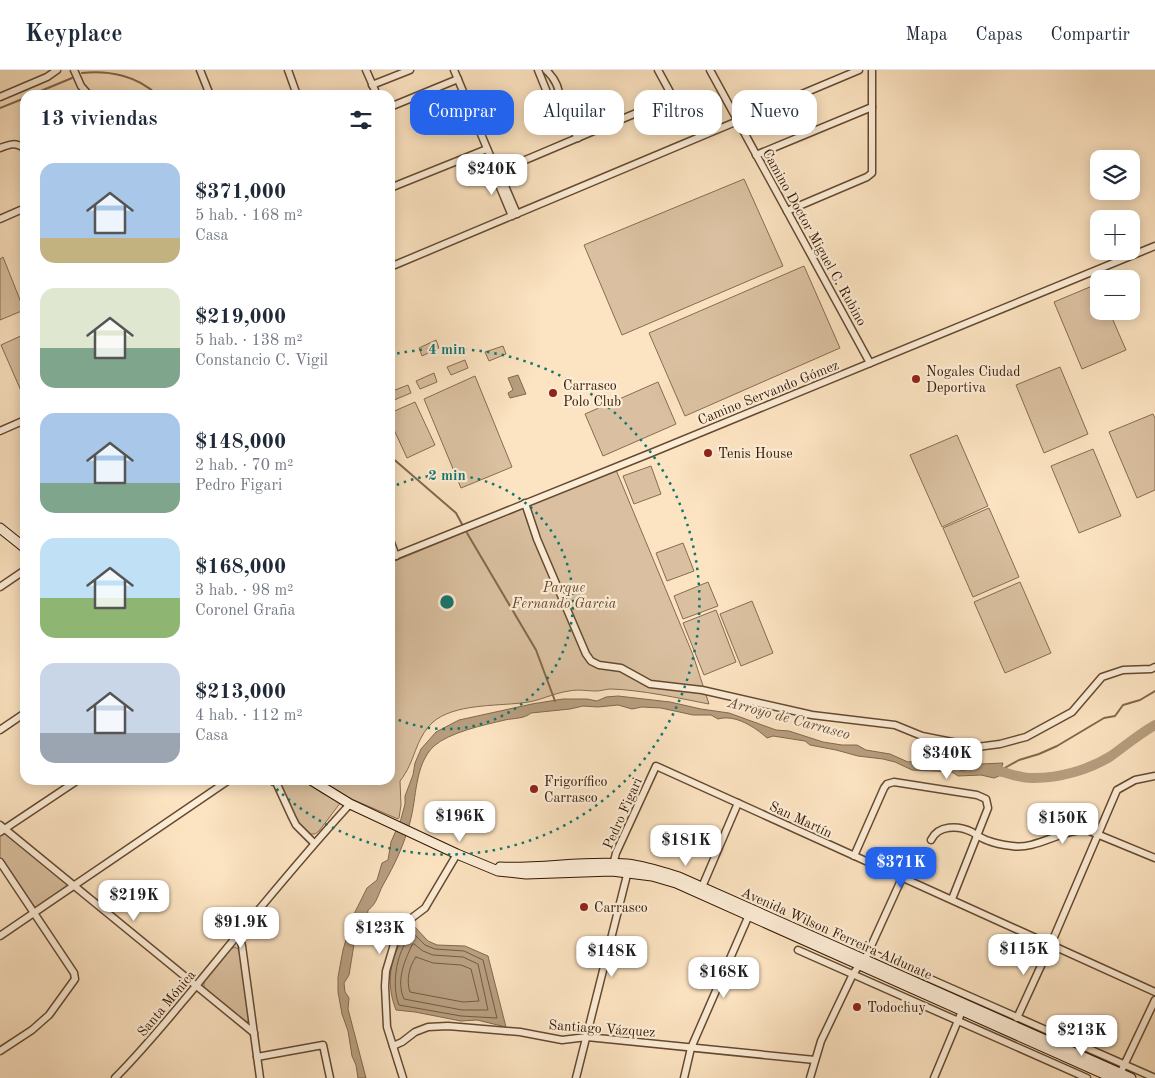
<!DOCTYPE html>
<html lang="es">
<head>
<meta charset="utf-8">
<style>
	body { margin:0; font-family:"Old Standard TT",serif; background:#f2f2f3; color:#1f2937; height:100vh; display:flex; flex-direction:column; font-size:19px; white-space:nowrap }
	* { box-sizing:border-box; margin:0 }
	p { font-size:16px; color:#747a83 }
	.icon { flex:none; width:28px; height:28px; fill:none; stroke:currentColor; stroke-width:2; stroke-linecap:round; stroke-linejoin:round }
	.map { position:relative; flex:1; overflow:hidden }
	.panel { position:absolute; left:20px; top:20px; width:375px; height:695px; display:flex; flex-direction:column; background:#fff; border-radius:15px; box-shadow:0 2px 12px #0003 }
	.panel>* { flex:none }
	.banner { position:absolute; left:410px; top:20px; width:475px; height:45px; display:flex; gap:10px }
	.controls { position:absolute; left:1090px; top:80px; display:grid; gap:10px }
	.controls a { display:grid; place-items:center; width:50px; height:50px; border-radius:10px; background:#fff; box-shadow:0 2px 12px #0003; font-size:25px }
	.price { position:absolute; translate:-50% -42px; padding:0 11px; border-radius:10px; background:#fff; color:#222; font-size:16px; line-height:32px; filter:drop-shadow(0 1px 2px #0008) }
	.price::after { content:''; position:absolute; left:50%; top:30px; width:15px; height:11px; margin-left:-8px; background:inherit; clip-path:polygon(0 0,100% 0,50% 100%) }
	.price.selected { background:#2563eb; color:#fff }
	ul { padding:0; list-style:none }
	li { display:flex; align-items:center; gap:15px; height:125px; padding:0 20px }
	li span { display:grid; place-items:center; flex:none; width:140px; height:100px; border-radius:15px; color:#555 }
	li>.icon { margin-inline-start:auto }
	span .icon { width:60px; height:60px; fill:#fffc; stroke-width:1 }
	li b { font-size:21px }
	h2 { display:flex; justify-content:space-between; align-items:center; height:60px; padding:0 20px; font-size:21px }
	.chip { padding:0 18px; border-radius:15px; background:#fff; box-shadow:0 2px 12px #0003; font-size:18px; line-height:45px }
	.chip.selected { background:#2563eb; color:#fff }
	header { display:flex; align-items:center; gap:30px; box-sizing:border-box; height:70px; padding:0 25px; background:#fff; border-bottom:1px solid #e0e1e3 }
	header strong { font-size:24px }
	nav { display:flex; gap:28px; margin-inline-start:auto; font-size:18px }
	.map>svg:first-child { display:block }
	.green { fill:#dac0a0; stroke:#866c50 }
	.water { fill:#b79e7f; stroke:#82684c }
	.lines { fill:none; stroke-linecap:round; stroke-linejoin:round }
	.shore { stroke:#745a40; stroke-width:1 }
	.stream { stroke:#82684c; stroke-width:2 }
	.river { stroke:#b79e7f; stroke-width:10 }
	.minor-casing { stroke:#644a30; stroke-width:9 }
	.secondary-casing { stroke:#321700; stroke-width:11 }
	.minor { stroke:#fdedd7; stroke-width:6 }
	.secondary { stroke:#fdedd7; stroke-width:9 }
	.ring { fill:none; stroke:#0f766e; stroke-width:2.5; stroke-dasharray:2.5 5 }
	.poi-dot { fill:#8f2418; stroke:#fdedd7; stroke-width:2 }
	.labels { text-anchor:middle; stroke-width:4.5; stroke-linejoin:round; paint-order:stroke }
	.street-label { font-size:14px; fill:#321700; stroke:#fdedd7 }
	.poi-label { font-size:14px; fill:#321700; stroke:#fdedd7; text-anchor:start }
	.park-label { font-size:14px; font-style:italic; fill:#644a30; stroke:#fdedd7 }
	.water-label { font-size:15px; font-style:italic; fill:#674d33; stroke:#fdedd7 }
	.centre { fill:#0f766e; stroke:#fdedd7; stroke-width:2.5 }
	.ring-label { font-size:15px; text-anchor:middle; font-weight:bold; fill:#0f766e; stroke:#fdedd7; stroke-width:4.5; stroke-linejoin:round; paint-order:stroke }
</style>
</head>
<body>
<header>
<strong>Keyplace</strong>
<nav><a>Mapa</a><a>Capas</a><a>Compartir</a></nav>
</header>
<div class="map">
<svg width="1155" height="1008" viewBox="0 0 1155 1008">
	<rect width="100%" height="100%" fill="#fce3c1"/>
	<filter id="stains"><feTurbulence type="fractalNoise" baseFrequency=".004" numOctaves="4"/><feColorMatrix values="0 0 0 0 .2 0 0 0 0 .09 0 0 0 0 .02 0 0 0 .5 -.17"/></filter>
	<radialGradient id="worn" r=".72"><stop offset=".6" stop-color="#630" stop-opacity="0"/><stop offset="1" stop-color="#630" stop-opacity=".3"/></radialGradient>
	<g class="green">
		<path d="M744 109 783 196 622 265 584 175Z"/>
		<path d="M3 187 24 240 0 250V189Z"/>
		<path d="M804 196 840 278 685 346 649 263Z"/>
		<path d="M1097 214 1099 217V241H1109L1126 280 1082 299 1054 232Z"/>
		<path d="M25 264V330L1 275Z"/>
		<path d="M436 270 439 278 422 286 419 278Z"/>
		<path d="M503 276 506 284 489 291 485 282Z"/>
		<path d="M465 290 468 298 451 305 447 297Z"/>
		<path d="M1060 297 1088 364 1044 383 1016 315Z"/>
		<path d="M434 303 437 312 420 319 416 311Z"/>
		<path d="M475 306 512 397 461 418 424 329Z"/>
		<path d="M658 312 676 354 603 386 585 344Z"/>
		<path d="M408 315 411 323 394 330 390 322Z"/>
		<path d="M415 332 435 375 407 388 390 351V343Z"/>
		<path d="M1153 344 1155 348V420L1137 428 1109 362Z"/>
		<path d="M957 365 988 436 942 457 910 385Z"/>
		<path d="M1093 379 1121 446 1079 463 1051 396Z"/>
		<path d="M651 396 661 424 634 434 623 406Z"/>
		<path d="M616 400 693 585 709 634C678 628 642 620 611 619 606 619 601 621 596 621 587 621 579 619 569 621 553 623 538 632 521 633 495 636 454 634 433 652 414 670 416 691 400 711L401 735 399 748 398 749 347 727 320 710H390V493Z"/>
		<path d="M989 438 1019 507 973 527 943 458Z"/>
		<path d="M683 473 694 501 667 511 656 483Z"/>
		<path d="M708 512 718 536 683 549 674 526Z"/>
		<path d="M1020 512 1051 583 1005 603 974 532Z"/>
		<path d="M752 531 773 583 741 596 720 544Z"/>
		<path d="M716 540 736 592 704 605 683 553Z"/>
		<path d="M279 710H304L322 723 341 732 319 761 315 764H310L296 750Z"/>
		<path d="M4 763 66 812 67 817 39 837 36 838 32 835 0 788V765Z"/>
		<path d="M235 877 241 881 249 951 244 952 204 919V911L231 879Z"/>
	</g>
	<g class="water">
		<path d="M518 305 526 324 510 328 508 323 513 320 508 308Z"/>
		<path d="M618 626 670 632 701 639 729 643 776 660 789 661 823 672 842 675H857L866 680 890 684 908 692 917 691 954 697 962 701 980 694 1003 693 999 706 994 708 981 705 958 706 952 702 912 700 895 692 883 689 858 686 836 680 810 675 805 671 773 666 767 668C755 657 735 644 718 649L711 645H693L661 638 642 637 632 639 618 635 598 637 583 636 570 639 531 643C524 649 514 648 505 650 484 655 450 662 434 676 414 695 417 728 410 752 404 775 395 794 383 815 378 824 377 834 368 840L367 852 356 862 349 905 344 913 345 922 349 928 348 939 366 1008H358L356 995 352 986 348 961 342 944 338 922V907L343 880 353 846 367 818 377 810 382 793 388 790 391 772 401 749 405 734V726L413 705 415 693 421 679 436 662 459 650 532 634 563 629H587L597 631 606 627Z"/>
		<path d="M414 856 428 871 437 875 465 876 488 886 506 957 477 950 461 951 415 942 396 940C384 910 391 878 414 856Z"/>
	</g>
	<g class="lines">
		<g class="shore">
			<path d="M414 864 425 875 435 879 464 881 483 890 497 948 461 946 399 935C391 916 396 876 414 864Z"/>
			<path d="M414 874 423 881 433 885 463 887 478 894 488 940H462L404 929C396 911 404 892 412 875Z"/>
			<path d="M416 887 433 893 461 895 471 899 479 931 463 932 410 922C406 911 409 896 416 887Z"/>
		</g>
		<g class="stream">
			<path d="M82 3C109 0 138 6 157 25"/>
			<path d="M31 25 72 8"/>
			<path d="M0 38 25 28"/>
			<path d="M390 386 456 443 463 456"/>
			<path d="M467 463 536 580 555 631"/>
			<path d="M1001 700 1019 690 1039 684 1057 676 1104 648 1115 646 1123 635 1140 630 1155 621"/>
		</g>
		<path class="river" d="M989 700C1004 700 1018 709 1034 708 1059 708 1089 700 1111 686 1125 676 1139 664 1155 655"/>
		<g class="minor-casing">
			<g id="minor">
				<path d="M74 0 81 16 89 25"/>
				<path d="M200 0 210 25"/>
				<path d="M288 0 297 25"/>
				<path d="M366 0 377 25"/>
				<path d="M454 0 497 102 502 109 517 144"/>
				<path d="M538 0 551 32 571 55 578 68"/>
				<path d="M546 0C558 11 562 26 559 42"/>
				<path d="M710 0 870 293"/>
				<path d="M372 15 410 0"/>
				<path d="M0 27 47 7 57 0"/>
				<path d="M390 37 458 9"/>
				<path d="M0 78C10 74 16 72 25 79"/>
				<path d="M756 85 872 37"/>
				<path d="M497 102 667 30 669 27 670 22 658 0"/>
				<path d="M497 102V110L512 146"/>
				<path d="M390 118 487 79"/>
				<path d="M787 141 867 107 872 103V0"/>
				<path d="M0 149 25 138"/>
				<path d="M390 197 859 0"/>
				<path d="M0 361 25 350"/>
				<path d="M525 433 537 469 586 584 591 591 599 595 621 598 650 614 702 620 812 645 895 655 922 666 977 677 1000 674 1026 667 1072 642 1102 607 1123 600 1151 599 1155 597"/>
				<path d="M390 470 396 486"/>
				<path d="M390 488 651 383 1155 176"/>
				<path d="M0 517 25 500"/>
				<path d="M0 660 25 643"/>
				<path d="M275 710 292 747 296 755 314 773"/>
				<path d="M0 755 254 963"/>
				<path d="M0 762 78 710"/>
				<path d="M931 770C938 755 958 755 972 762 977 765 982 769 989 771 996 774 1004 775 1012 776 1036 780 1062 759 1087 760L1155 788"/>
				<path d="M854 786 884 718 887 714 894 712 977 725 986 729 988 738 952 829"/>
				<path d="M0 792 74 903 75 909 49 945 32 960 0 981"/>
				<path d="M613 795 616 783 656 696 1155 922"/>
				<path d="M702 817 738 733"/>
				<path d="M239 865 242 876 260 1008"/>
				<path d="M0 866 229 710"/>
				<path d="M798 880 1087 1008"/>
				<path d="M869 882 1155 1008"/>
				<path d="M867 885 902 808"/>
				<path d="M1017 948 1051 874 1117 720 1135 710 1155 706"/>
				<path d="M393 976 402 972 415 962 428 957 448 956 520 962 562 970 587 967 815 990"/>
				<path d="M257 987 323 975 330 1008"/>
				<path d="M115 1008C144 979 169 948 195 917 246 855 296 793 350 734"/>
				<path d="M403 1008 387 957 385 916 386 901 395 871 409 850 425 838 457 784"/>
				<path d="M576 1008 628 801"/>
				<path d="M684 1008 691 978 749 845"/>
				<path d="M810 1008 821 971 853 904 861 893"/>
				<path d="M934 1008 962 941"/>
				<path d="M1118 1008 1155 930"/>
			</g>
		</g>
		<g class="secondary-casing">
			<g id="secondary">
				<path d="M0 458 25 478"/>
				<path d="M311 710 350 734 457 784 498 801 526 804 612 801 652 806 676 813 1113 1008"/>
				<path d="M500 797C543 799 585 790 627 794 645 796 663 802 679 807L1131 1008"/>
			</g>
		</g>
		<use href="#minor" class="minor"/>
		<use href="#secondary" class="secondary"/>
	</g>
	<g class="ring">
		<path d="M390 418A127 127 0 1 1 390 646"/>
		<path d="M390 285A253 253 0 1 1 268 711"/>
	</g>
	<g class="poi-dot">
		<circle cx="916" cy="309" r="5"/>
		<circle cx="553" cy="323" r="5"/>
		<circle cx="708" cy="383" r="5"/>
		<circle cx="534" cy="719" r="5"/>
		<circle cx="584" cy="837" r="5"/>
		<circle cx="857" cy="937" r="5"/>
	</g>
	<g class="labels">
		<g class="street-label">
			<text transform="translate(815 167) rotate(61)" y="5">Camino Doctor Miguel C. Rubino</text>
			<text transform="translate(768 322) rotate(-22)" y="5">Camino Servando Gómez</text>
			<text transform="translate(622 743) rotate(-66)" y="5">Pedro Figari</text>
			<text transform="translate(801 749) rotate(25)" y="5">San Martín</text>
			<text transform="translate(837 863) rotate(24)" y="5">Avenida Wilson Ferreira Aldunate</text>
			<text transform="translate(166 933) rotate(-50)" y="5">Santa Mónica</text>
			<text transform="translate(602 958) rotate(4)" y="5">Santiago Vázquez</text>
		</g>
		<g class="poi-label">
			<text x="926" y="306">Nogales Ciudad<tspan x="926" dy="16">Deportiva</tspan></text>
			<text x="563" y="320">Carrasco<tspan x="563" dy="16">Polo Club</tspan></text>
			<text x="718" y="388">Tenis House</text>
			<text x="544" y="716">Frigorífico<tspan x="544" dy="16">Carrasco</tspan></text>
			<text x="594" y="842">Carrasco</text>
			<text x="867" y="942">Todochuy</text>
		</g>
		<g class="park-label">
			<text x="564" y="522">Parque<tspan x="564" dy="16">Fernando Garcia</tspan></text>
		</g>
		<g class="water-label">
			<text transform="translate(789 648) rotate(15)" y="5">Arroyo de Carrasco</text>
		</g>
	</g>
	<circle cx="447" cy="532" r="8" class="centre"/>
	<g class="ring-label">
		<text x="447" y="284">4 min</text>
		<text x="447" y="410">2 min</text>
	</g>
	<rect width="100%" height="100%" filter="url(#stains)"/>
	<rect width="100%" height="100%" fill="url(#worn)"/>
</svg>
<div class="controls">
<a><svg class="icon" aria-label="layers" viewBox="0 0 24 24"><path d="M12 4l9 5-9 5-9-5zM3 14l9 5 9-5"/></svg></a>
<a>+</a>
<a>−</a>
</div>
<b class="price" style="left:492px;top:126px">$240K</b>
<b class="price" style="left:947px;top:710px">$340K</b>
<b class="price" style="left:460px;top:773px">$196K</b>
<b class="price" style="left:1063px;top:775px">$150K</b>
<b class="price" style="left:686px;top:797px">$181K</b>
<b class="price selected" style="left:901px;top:819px">$371K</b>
<b class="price" style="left:134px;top:852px">$219K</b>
<b class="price" style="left:241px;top:879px">$91.9K</b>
<b class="price" style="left:380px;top:885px">$123K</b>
<b class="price" style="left:1024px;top:906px">$115K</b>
<b class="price" style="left:612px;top:908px">$148K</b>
<b class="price" style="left:724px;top:929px">$168K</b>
<b class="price" style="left:1082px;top:987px">$213K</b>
<div class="banner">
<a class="chip selected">Comprar</a>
<a class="chip">Alquilar</a>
<a class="chip">Filtros</a>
<a class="chip">Nuevo</a>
</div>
<section class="panel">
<h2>13 viviendas<svg class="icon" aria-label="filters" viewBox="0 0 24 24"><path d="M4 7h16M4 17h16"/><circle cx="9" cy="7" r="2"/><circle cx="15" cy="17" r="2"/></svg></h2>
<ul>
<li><span style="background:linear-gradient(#a9c7e8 75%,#c2b280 0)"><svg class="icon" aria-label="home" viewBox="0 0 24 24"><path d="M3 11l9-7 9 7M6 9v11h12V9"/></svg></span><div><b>$371,000</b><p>5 hab. · 168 m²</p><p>Casa</p></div></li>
<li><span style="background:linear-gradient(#dfe7d0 60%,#7fa58c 0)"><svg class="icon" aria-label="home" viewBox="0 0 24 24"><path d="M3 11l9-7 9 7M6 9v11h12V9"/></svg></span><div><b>$219,000</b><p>5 hab. · 138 m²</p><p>Constancio C. Vigil</p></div></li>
<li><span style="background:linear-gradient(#a9c7e8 70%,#7fa58c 0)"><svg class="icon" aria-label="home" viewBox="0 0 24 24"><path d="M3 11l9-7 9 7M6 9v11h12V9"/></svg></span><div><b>$148,000</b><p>2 hab. · 70 m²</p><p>Pedro Figari</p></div></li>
<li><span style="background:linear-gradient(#bfe0f5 60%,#8fb573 0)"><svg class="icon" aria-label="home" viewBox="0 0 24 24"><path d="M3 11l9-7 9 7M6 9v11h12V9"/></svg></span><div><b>$168,000</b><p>3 hab. · 98 m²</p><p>Coronel Graña</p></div></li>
<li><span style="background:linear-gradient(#c9d6e8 70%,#9aa5b1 0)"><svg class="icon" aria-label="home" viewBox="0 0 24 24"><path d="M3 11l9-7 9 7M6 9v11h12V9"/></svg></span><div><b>$213,000</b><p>4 hab. · 112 m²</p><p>Casa</p></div></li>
</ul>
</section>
</div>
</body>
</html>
